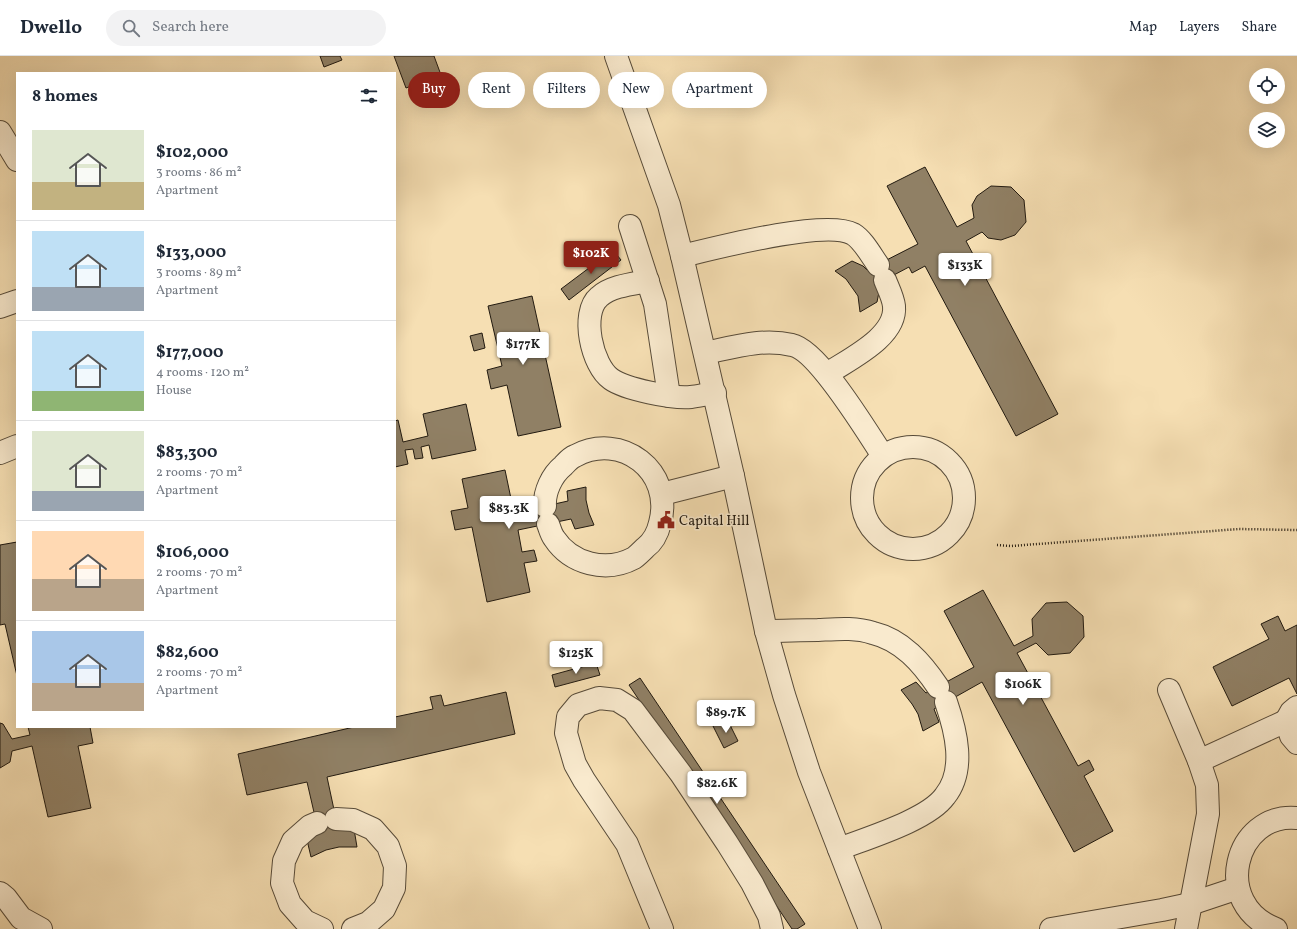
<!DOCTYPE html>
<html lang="en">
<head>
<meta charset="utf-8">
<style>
	body { margin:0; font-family:Vollkorn,serif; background:#f2f2f3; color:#1f2937; height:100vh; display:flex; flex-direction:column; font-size:15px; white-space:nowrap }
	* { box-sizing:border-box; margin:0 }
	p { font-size:13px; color:#747a83 }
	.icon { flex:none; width:22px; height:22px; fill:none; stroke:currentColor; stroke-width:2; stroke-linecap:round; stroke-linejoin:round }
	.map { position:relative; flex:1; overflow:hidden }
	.side { position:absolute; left:16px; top:16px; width:380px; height:656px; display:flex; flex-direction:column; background:#fff; border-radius:0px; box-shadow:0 4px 16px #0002 }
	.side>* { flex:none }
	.banner { position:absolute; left:408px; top:16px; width:380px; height:36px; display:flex; gap:8px }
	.controls { position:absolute; left:1249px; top:12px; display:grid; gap:8px }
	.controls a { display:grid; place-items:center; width:36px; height:36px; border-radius:50%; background:#fff; box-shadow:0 4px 16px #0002; font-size:20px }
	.price { position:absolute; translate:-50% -34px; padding:0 9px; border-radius:4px; background:#fff; color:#222; font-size:13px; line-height:26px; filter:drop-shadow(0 1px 2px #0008) }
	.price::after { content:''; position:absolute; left:50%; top:24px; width:12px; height:9px; margin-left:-6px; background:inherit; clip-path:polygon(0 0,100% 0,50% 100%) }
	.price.selected { background:#8f2418; color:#fff }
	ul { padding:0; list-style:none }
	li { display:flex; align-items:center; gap:12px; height:100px; padding:0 16px }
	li+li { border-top:1px solid #e0e1e3 }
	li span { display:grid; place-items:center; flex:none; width:112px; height:80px; border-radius:0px; color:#555 }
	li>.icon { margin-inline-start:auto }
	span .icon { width:48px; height:48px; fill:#fffc; stroke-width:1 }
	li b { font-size:17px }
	h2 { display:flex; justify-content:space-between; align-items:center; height:48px; padding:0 16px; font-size:17px }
	.chip { padding:0 14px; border-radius:18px; background:#fff; box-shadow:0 4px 16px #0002; font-size:14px; line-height:36px }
	.chip.selected { background:#8f2418; color:#fff }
	header { display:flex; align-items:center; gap:24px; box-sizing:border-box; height:56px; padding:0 20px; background:#fff; border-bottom:1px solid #e0e1e3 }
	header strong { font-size:19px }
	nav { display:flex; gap:22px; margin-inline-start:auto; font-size:14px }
	.search { width:280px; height:36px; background:#f2f2f3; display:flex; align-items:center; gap:10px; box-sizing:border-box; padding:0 14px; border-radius:22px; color:#747a83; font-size:15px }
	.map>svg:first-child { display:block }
	.building { fill:#908065; stroke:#221a10 }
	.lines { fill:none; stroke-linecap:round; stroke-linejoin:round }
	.minor-casing { stroke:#574b39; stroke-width:24 }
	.path { stroke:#221a10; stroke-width:2.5; stroke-dasharray:1 2; stroke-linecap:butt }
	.minor { stroke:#f9eace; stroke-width:22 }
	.labels { text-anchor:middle; stroke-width:3; stroke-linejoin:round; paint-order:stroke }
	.poi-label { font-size:14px; fill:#221a10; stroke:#f9eace; text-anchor:start }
</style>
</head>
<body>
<header>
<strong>Dwello</strong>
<div class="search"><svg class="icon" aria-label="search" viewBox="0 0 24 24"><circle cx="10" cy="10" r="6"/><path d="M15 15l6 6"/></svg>Search here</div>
<nav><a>Map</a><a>Layers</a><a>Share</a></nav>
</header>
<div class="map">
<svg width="1297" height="873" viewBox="0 0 1297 873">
	<rect width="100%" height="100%" fill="#f6dfb3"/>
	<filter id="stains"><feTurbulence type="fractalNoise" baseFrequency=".005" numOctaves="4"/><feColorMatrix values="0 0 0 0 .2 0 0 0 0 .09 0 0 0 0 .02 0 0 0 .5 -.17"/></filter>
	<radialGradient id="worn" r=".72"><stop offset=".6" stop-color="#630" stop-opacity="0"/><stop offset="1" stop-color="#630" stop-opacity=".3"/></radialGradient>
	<g class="building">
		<path d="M320 0H340L342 4 324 11Z"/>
		<path d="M394 0H434L441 19 406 32Z"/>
		<path d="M925 111 957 171 974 162 972 149 977 140 991 130 1011 131 1024 144 1026 166 1015 179 1001 184 988 182 982 176 966 185 1058 358 1016 380 925 210 912 217 909 211 875 229 879 236 877 246 860 256 858 240 846 223 835 215 852 205 863 210 867 214 918 188 887 130Z"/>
		<path d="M613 194 621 204 569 244 561 233Z"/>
		<path d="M532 240 561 371 518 380 507 329 491 333 487 314 502 310 488 250Z"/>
		<path d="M482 277 485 292 474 295 470 280Z"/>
		<path d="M466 348 476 394 432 403 429 389 421 391 423 402 415 403 413 393 405 394 408 408 395 411V365L398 364 403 386 428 380 423 358Z"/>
		<path d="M505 414 514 457 568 445 567 435 586 431V444L589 457 594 469 575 473 571 463 518 474 522 496 534 494 537 505 524 507 530 536 487 546 472 471 455 474 451 455 468 452 462 423Z"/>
		<path d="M17 486V620L5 568 0 569V489Z"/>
		<path d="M983 534 1014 590 1033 580 1032 563 1046 547 1067 546 1083 560 1084 581 1070 597 1048 599 1036 587 1017 597 1078 710 1089 704 1094 714 1084 720 1113 775 1074 796 982 626 934 653 939 666 923 675 918 658 912 648 901 634 916 626 926 637 974 611 944 555Z"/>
		<path d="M1278 560 1285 575 1297 569V638L1289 622 1232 650 1213 611 1269 583 1261 568Z"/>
		<path d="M596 607 600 619 555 631 552 619Z"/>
		<path d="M640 622 805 868 797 873H792L629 629Z"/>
		<path d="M506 636 515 678 327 721 336 763 354 773 357 791H339L326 794 311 801 307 784 319 778 307 726 247 739 238 698 354 671H395V661L433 653 430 641 441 639 444 650Z"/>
		<path d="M727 663 738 685 724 692 713 670Z"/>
		<path d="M0 667 3 668 12 683 30 679 28 671H90L93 687 78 690 91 752 48 761 32 690 12 695 10 706 0 712Z"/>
	</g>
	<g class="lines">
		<g class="minor-casing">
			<g id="minor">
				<path d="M616 0 669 149 682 200 733 420 766 575 784 639 809 716 870 873"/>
				<path d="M0 76 17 104"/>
				<path d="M630 170 655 248 669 340"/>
				<path d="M682 200C715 192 826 163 853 178 863 184 871 199 878 209"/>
				<path d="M648 225C632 228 611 230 599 241 580 257 592 310 611 323 625 333 673 343 691 341 699 340 707 338 715 337"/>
				<path d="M0 251 17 245"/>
				<path d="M705 297C734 291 763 282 792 289 818 294 867 376 883 400"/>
				<path d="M827 318C849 303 897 281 894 250 893 241 888 232 885 224"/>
				<circle cx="913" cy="442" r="51"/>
				<path d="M0 397 17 390"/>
				<path d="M662 438 733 420"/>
				<path d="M545 450C544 436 552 419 563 410 567 406 570 402 575 400 621 375 674 415 660 467 658 476 653 486 645 492 642 495 638 499 634 502 606 517 571 508 554 482 551 478 550 473 548 468"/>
				<path d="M766 575C783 575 801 574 818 574 837 573 855 571 873 577 902 584 922 607 938 631"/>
				<path d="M1169 634 1199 705 1207 729 1208 758 1186 873"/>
				<path d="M1297 651 1291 656 1286 665 1291 680 1297 687"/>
				<path d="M1199 705 1286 665"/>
				<path d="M336 763 353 764 373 773 388 790 395 810 394 832 384 853 368 867 353 873"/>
				<path d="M317 767 310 770 293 785 284 805 282 827 290 848 305 865 322 873"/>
				<path d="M839 793C867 782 928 764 945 740 966 714 956 675 946 646"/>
				<path d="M0 837 6 842 21 862 41 873"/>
				<path d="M662 873 627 788 584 724 575 708 566 677 568 661 578 649 599 642 617 644 633 654 681 718 727 787 752 827 769 860 772 873"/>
				<path d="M1051 873 1162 854 1190 848 1238 832"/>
				<path d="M1276 873C1211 849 1234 756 1297 762"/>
			</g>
		</g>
		<path class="path" d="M997 489 1011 490 1239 473 1297 474"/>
		<use href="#minor" class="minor"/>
	</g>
	<defs>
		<g id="civic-bare" transform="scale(1.38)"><path d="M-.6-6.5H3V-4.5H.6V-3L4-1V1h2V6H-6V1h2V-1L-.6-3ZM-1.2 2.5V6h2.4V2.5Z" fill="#8f2418" stroke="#f9eace" stroke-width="2.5" paint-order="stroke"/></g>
	</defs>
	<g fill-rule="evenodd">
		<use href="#civic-bare" x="666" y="464"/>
	</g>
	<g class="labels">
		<g class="poi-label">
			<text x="679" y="469">Capital Hill</text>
		</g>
	</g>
	<rect width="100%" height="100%" filter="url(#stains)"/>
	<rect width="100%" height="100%" fill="url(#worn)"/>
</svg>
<div class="controls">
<a><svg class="icon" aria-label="locate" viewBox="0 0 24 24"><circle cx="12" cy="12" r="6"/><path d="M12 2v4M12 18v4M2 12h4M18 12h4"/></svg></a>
<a><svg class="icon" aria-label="layers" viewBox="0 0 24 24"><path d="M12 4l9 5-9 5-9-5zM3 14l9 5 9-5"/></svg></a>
</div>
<b class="price selected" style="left:591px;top:219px">$102K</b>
<b class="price" style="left:965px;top:231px">$133K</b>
<b class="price" style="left:523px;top:310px">$177K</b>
<b class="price" style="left:509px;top:474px">$83.3K</b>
<b class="price" style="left:576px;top:619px">$125K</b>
<b class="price" style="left:1023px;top:650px">$106K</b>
<b class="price" style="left:726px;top:678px">$89.7K</b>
<b class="price" style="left:717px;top:749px">$82.6K</b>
<div class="banner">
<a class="chip selected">Buy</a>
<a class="chip">Rent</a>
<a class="chip">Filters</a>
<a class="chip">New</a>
<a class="chip">Apartment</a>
</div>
<section class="side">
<h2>8 homes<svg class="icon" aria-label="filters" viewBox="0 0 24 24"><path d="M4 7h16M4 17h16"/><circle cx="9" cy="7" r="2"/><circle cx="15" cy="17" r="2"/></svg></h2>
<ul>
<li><span style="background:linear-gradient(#dfe7d0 65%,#c2b280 0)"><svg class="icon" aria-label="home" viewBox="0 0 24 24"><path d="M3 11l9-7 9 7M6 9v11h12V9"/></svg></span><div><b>$102,000</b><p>3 rooms · 86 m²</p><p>Apartment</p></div></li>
<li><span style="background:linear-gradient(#bfe0f5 70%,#9aa5b1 0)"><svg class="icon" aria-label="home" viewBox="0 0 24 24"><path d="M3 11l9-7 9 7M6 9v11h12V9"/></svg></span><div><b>$133,000</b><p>3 rooms · 89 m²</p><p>Apartment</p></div></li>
<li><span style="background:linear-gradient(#bfe0f5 75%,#8fb573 0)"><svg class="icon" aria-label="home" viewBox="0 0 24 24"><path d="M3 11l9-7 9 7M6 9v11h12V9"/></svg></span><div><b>$177,000</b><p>4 rooms · 120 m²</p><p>House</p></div></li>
<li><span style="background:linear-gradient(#dfe7d0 75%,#9aa5b1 0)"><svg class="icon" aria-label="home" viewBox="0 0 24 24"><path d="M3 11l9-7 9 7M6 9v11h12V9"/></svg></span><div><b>$83,300</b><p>2 rooms · 70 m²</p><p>Apartment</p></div></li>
<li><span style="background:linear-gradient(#ffd9b3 60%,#b9a48a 0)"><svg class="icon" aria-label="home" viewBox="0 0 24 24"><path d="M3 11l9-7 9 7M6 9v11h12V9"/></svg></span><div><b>$106,000</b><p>2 rooms · 70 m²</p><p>Apartment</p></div></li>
<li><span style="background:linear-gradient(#a9c7e8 65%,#b9a48a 0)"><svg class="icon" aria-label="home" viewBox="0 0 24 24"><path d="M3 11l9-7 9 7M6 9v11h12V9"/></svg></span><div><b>$82,600</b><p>2 rooms · 70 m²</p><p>Apartment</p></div></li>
</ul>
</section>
</div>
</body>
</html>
